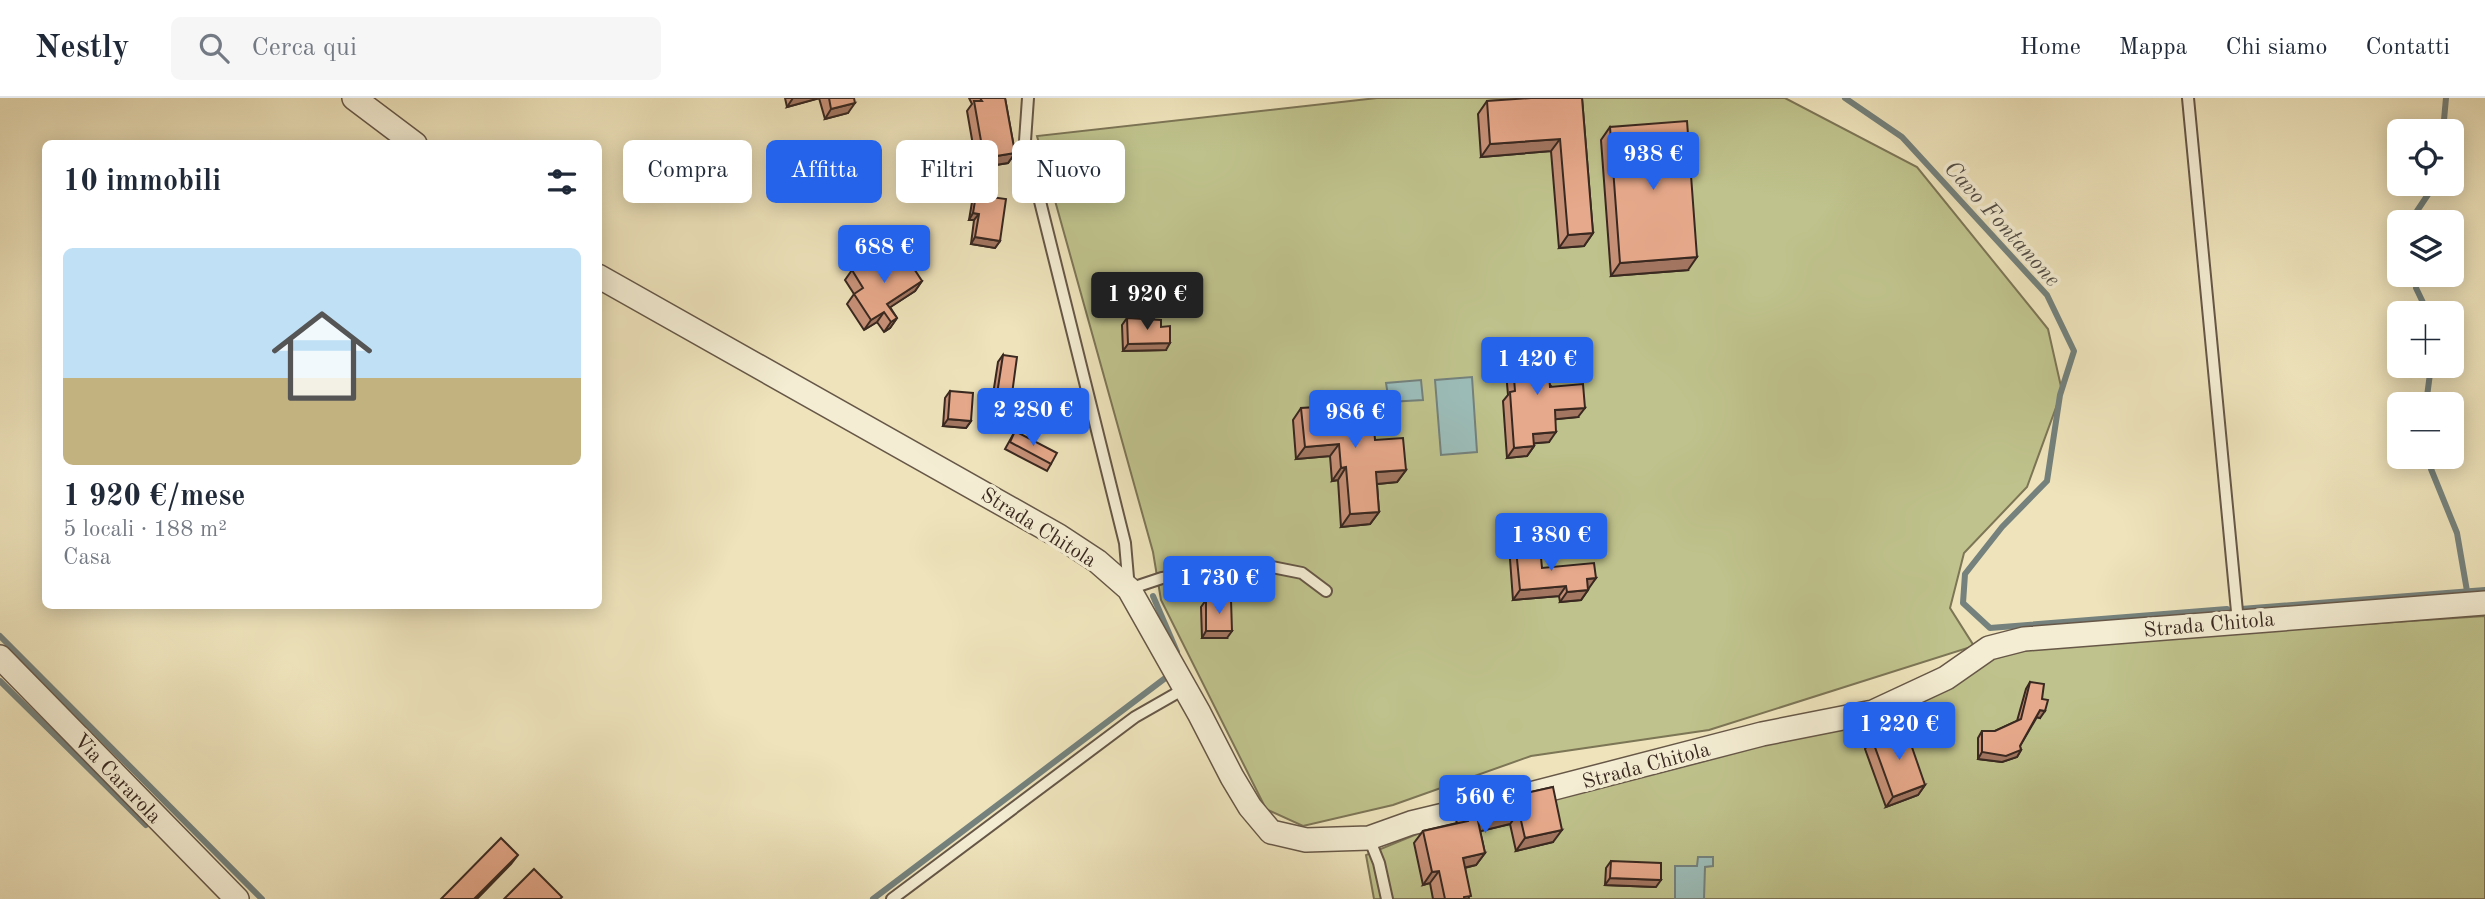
<!DOCTYPE html>
<html lang="it">
<head>
<meta charset="utf-8">
<style>
	body { margin:0; font-family:"Old Standard TT",serif; background:#f6f6f7; color:#1f2937; height:100vh; display:flex; flex-direction:column; font-size:26px; white-space:nowrap }
	* { box-sizing:border-box; margin:0 }
	p { font-size:23px; color:#747a83 }
	.icon { flex:none; width:38px; height:38px; fill:none; stroke:currentColor; stroke-width:2; stroke-linecap:round; stroke-linejoin:round }
	.map { position:relative; flex:1; overflow:hidden }
	.details { position:absolute; left:42px; top:42px; width:560px; height:469px; display:flex; flex-direction:column; background:#fff; border-radius:10px; box-shadow:0 4px 18px #0003 }
	.details>* { flex:none }
	.banner { position:absolute; left:623px; top:42px; width:665px; height:63px; display:flex; gap:14px }
	.buttons { position:absolute; left:2387px; top:21px; display:grid; gap:14px }
	.buttons a { display:grid; place-items:center; width:77px; height:77px; border-radius:10px; background:#fff; box-shadow:0 4px 18px #0003; font-size:35px }
	.price { position:absolute; translate:-50% -60px; padding:0 16px; border-radius:7px; background:#2563eb; color:#fff; font-size:23px; line-height:46px; filter:drop-shadow(0 2px 4px #0008) }
	.price::after { content:''; position:absolute; left:50%; top:42px; width:21px; height:16px; margin-left:-10px; background:inherit; clip-path:polygon(0 0,100% 0,50% 100%) }
	.price.current { background:#222; color:#fff }
	ul { padding:0; list-style:none }
	li { display:grid; align-content:center; gap:14px; height:371px; padding:0 21px }
	li+li { border-top:2px solid #e0e1e3 }
	li span { display:grid; place-items:center; height:217px; border-radius:10px; color:#555 }
	li>.icon { margin-inline-start:auto }
	span .icon { width:126px; height:126px; fill:#fffc; stroke-width:1 }
	li b { font-size:30px }
	h2 { display:flex; justify-content:space-between; align-items:center; height:84px; padding:0 21px; font-size:30px }
	.pill { padding:0 24px; border-radius:10px; background:#fff; box-shadow:0 4px 18px #0003; font-size:24px; line-height:63px }
	.pill.current { background:#2563eb; color:#fff }
	header { display:flex; align-items:center; gap:42px; box-sizing:border-box; height:98px; padding:0 35px; background:#fff; border-bottom:2px solid #e0e1e3 }
	header strong { font-size:33px }
	nav { display:flex; gap:38px; margin-inline-start:auto; font-size:24px }
	.search { width:490px; height:63px; background:#f6f6f7; display:flex; align-items:center; gap:18px; box-sizing:border-box; padding:0 24px; border-radius:10px; color:#747a83; font-size:26px }
	.map>svg:first-child { display:block }
	.green { fill:#bfc28c; stroke:#7c7556; stroke-width:2 }
	.water { fill:#9cbdb9; stroke:#74817c; stroke-width:2 }
	.lines { fill:none; stroke-linecap:round; stroke-linejoin:round }
	.stream { stroke:#74817c; stroke-width:6 }
	.lane-casing { stroke:#665747; stroke-width:14 }
	.street-casing { stroke:#665747; stroke-width:26 }
	.lane { stroke:#f4edd3; stroke-width:10 }
	.street { stroke:#f4edd3; stroke-width:23 }
	.wall { fill:#c79178; stroke:#392820; stroke-width:2 }
	.shaded-wall { fill:#a27661; stroke:#392820; stroke-width:2 }
	.building { fill:#e7a98b; stroke:#392820; stroke-width:2 }
	.labels { text-anchor:middle; stroke-width:7; stroke-linejoin:round; paint-order:stroke }
	.street-label { font-size:21px; fill:#392820; stroke:#f4edd3 }
	.water-label { font-size:23px; font-style:italic; fill:#524d46; stroke:#f4edd3 }
</style>
</head>
<body>
<header>
<strong>Nestly</strong>
<div class="search"><svg class="icon" aria-label="search" viewBox="0 0 24 24"><circle cx="10" cy="10" r="6"/><path d="M15 15l6 6"/></svg>Cerca qui</div>
<nav><a>Home</a><a>Mappa</a><a>Chi siamo</a><a>Contatti</a></nav>
</header>
<div class="map">
<svg width="2485" height="801" viewBox="0 0 2485 801">
	<rect width="100%" height="100%" fill="#eee3bb"/>
	<filter id="stains"><feTurbulence type="fractalNoise" baseFrequency=".00286" numOctaves="4"/><feColorMatrix values="0 0 0 0 .2 0 0 0 0 .09 0 0 0 0 .02 0 0 0 .5 -.17"/></filter>
	<radialGradient id="worn" r=".72"><stop offset=".6" stop-color="#630" stop-opacity="0"/><stop offset="1" stop-color="#630" stop-opacity=".3"/></radialGradient>
	<g class="green">
		<path d="M1377 0H1785L1917 69 2048 231 2062 293 2027 389 1964 455 1950 510 1974 548 1709 632 1531 658 1393 707 1303 728 1266 711 1161 502 1153 454 1037 38Z"/>
		<path d="M2485 518V801H1374L1366 757 1451 722 1762 642 1992 561 2027 552 2122 542Z"/>
	</g>
	<g class="water">
		<path d="M1472 279 1477 354 1441 357 1435 282Z"/>
		<path d="M1421 282 1423 302 1389 304 1386 285Z"/>
		<path d="M1698 759H1713V768L1705 769 1704 801H1675V768H1697Z"/>
	</g>
	<g class="lines">
		<g class="stream">
			<path d="M1845 0 1902 39 2047 197 2074 253 2060 297 2047 383 2002 429 1965 476 1963 505 1990 530 2227 511"/>
			<path d="M2443 33 2446 0"/>
			<path d="M2418 124 2417 113 2435 86"/>
			<path d="M2418 177 2416 190 2428 215"/>
			<path d="M2426 306 2431 268"/>
			<path d="M2440 359 2431 371 2457 435 2467 493"/>
			<path d="M1153 498 1177 554"/>
			<path d="M2241 511 2485 492"/>
			<path d="M0 538 262 801"/>
			<path d="M0 583 146 727"/>
			<path d="M873 801 1168 578"/>
		</g>
		<g class="lane-casing">
			<g id="lane">
				<path d="M1028 0 1025 43 1125 445 1129 491 1162 480 1267 468 1302 475 1326 493"/>
				<path d="M2188 0 2238 524"/>
				<path d="M1369 740 1379 765 1387 801"/>
				<path d="M892 801 1135 619 1184 591"/>
			</g>
		</g>
		<g class="street-casing">
			<g id="street">
				<path d="M354 0 415 46"/>
				<path d="M598 178 1059 438 1097 463 1129 491 1199 615 1232 679 1250 709 1271 734 1306 742 1369 740 1411 725 1490 706"/>
				<path d="M0 559 237 801"/>
				<path d="M1523 698 1762 636 1873 614 1946 580 1989 550 2024 541 2485 505"/>
			</g>
		</g>
		<use href="#lane" class="lane"/>
		<use href="#street" class="street"/>
	</g>
	<g class="wall">
		<path d="M785 0H854L848 15 825 21 819 0 787 9Z"/>
		<path d="M969 0H1005L1015 55 1008 65 977 70 967 13 972 6Z"/>
		<path d="M1582 0 1593 135 1584 148 1559 150 1551 53 1481 59 1478 16 1487 3Z"/>
		<path d="M1610 29 1688 172 1611 178 1601 42Z"/>
		<path d="M976 97 1000 143 995 150 971 146 974 122H969L972 104Z"/>
		<path d="M852 172 879 173 922 183 915 193 890 209 897 220 890 230 884 234 877 224 864 232 847 206 854 196 845 182Z"/>
		<path d="M1127 220 1161 229 1166 252 1123 253 1122 227Z"/>
		<path d="M1511 242 1578 319 1555 321 1549 344 1533 345 1534 348 1527 358 1507 360 1503 303 1508 297 1504 251Z"/>
		<path d="M1003 257 1010 311 1005 318 990 316 998 264Z"/>
		<path d="M950 293 971 323 966 330 943 328 945 300Z"/>
		<path d="M1301 310 1367 319 1375 342 1406 372 1397 384 1377 386 1379 414 1370 426 1341 429 1338 382 1332 383 1330 358 1296 361 1293 322Z"/>
		<path d="M1015 333 1051 366 1047 373 1005 351Z"/>
		<path d="M1516 451 1542 470 1596 480 1588 490V492L1581 502 1560 504 1559 498 1513 502 1510 461Z"/>
		<path d="M1206 502 1227 540H1202L1201 509Z"/>
		<path d="M2030 584 2042 601 2040 620 2037 619 2020 648 2021 652 2017 659 2002 664 1978 661V640L1982 633H1995L2017 623 2026 591Z"/>
		<path d="M1872 641 1925 687 1918 697 1886 709 1865 651Z"/>
		<path d="M1553 689V744L1516 753 1510 726 1480 733 1485 755 1476 767 1465 770 1469 801H1433L1430 785 1423 787 1414 745 1423 733 1457 725 1456 722 1465 709Z"/>
		<path d="M1611 763 1656 789 1605 787 1606 770Z"/>
	</g>
	<g class="shaded-wall">
		<path d="M793 0H820L787 9Z"/>
		<path d="M855 5 848 15 825 21 831 11Z"/>
		<path d="M1560 41 1551 53 1481 59 1490 46Z"/>
		<path d="M1015 55 1008 65 977 70 984 60Z"/>
		<path d="M973 115 979 116 974 122H969Z"/>
		<path d="M1593 135 1584 148 1559 150 1568 137Z"/>
		<path d="M975 139 1000 143 995 150 971 146Z"/>
		<path d="M1697 159 1688 172 1611 178 1620 165Z"/>
		<path d="M922 183 915 193 880 216 887 206Z"/>
		<path d="M884 214 877 224 864 232 871 222Z"/>
		<path d="M897 220 890 230 884 234 891 224Z"/>
		<path d="M1170 245 1166 252 1123 253 1128 246Z"/>
		<path d="M995 309 1010 311 1005 318 990 316Z"/>
		<path d="M1585 310 1578 319 1548 322 1555 312Z"/>
		<path d="M948 321 971 323 966 330 943 328Z"/>
		<path d="M1556 334 1549 344 1526 346 1533 336Z"/>
		<path d="M1339 346 1330 358 1296 361 1305 349Z"/>
		<path d="M1534 348 1527 358 1507 360 1514 350Z"/>
		<path d="M1346 369 1338 382 1332 383 1341 370Z"/>
		<path d="M1406 372 1397 384 1367 387 1376 374Z"/>
		<path d="M1379 414 1370 426 1341 429 1350 416Z"/>
		<path d="M1596 480 1589 490 1580 491 1587 481Z"/>
		<path d="M1566 488 1559 498 1513 502 1520 492Z"/>
		<path d="M1588 492 1581 502 1560 504 1567 494Z"/>
		<path d="M1206 533H1232L1227 540H1202Z"/>
		<path d="M2040 612 2045 613 2040 620 2036 619Z"/>
		<path d="M2021 652 2017 659 2002 664 1978 661 1982 654Z"/>
		<path d="M1925 687 1918 697 1886 709 1893 699Z"/>
		<path d="M1519 714 1510 726 1469 736 1478 723Z"/>
		<path d="M1562 732 1553 744 1516 753 1525 740Z"/>
		<path d="M1485 755 1476 767 1454 772 1463 760Z"/>
		<path d="M518 757 511 766 477 801H474Z"/>
		<path d="M1439 773 1430 785 1423 787 1432 774Z"/>
		<path d="M1610 780 1661 782 1656 789 1605 787Z"/>
	</g>
	<g class="building">
		<path d="M829 0H854L855 5 831 11Z"/>
		<path d="M980 0H1005L1015 55 984 60 974 3H982Z"/>
		<path d="M1531 0H1582L1593 135 1568 137 1560 41 1490 46 1487 3Z"/>
		<path d="M1687 23 1697 159 1620 165 1610 29Z"/>
		<path d="M976 97 1006 101 1000 143 975 139 979 116 973 115Z"/>
		<path d="M905 157 922 183 887 206 897 220 891 224 884 214 871 222 854 196 863 190 852 172 870 160 879 173Z"/>
		<path d="M1127 220 1161 222V229L1170 228V245L1128 246Z"/>
		<path d="M1529 240 1532 266 1548 265 1550 289 1583 286 1585 310 1555 312 1556 334 1533 336 1534 348 1514 350 1510 294 1515 293 1511 242Z"/>
		<path d="M1003 257 1017 259 1010 311 995 309Z"/>
		<path d="M950 293 973 295 971 323 948 321Z"/>
		<path d="M1366 306 1367 319 1373 318 1375 342 1403 340 1406 372 1376 374 1379 414 1350 416 1346 369 1341 370 1339 346 1305 349 1301 310Z"/>
		<path d="M1015 333 1057 355 1051 366 1010 344Z"/>
		<path d="M1540 449 1542 470 1594 465 1596 480 1587 481 1588 492 1567 494 1566 488 1520 492 1516 451Z"/>
		<path d="M1206 502H1231L1232 533H1206Z"/>
		<path d="M2030 584 2044 586 2042 601 2048 602 2045 613 2040 612 2020 648 2021 652 2006 658 1982 654V633H1995L2021 621Z"/>
		<path d="M1905 629 1925 687 1893 699 1872 641Z"/>
		<path d="M1553 689 1562 732 1525 740 1519 714 1478 723 1485 755 1463 760 1471 798 1464 799V801H1445L1439 773 1432 774 1423 733 1468 723 1465 709Z"/>
		<path d="M501 740 518 757 474 801H441Z"/>
		<path d="M1611 763 1661 765V782L1610 780Z"/>
		<path d="M534 771 562 799 560 801H504Z"/>
	</g>
	<g class="labels">
		<g class="street-label">
			<text transform="translate(1039 429) rotate(32)" y="7">Strada Chitola</text>
			<text transform="translate(2209 526) rotate(-5)" y="7">Strada Chitola</text>
			<text transform="translate(1646 667) rotate(-15)" y="7">Strada Chitola</text>
			<text transform="translate(118 680) rotate(46)" y="7">Via Cararola</text>
		</g>
		<g class="water-label">
			<text transform="translate(2003 125) rotate(48)" y="8">Cavo Fontanone</text>
		</g>
	</g>
	<rect width="100%" height="100%" filter="url(#stains)"/>
	<rect width="100%" height="100%" fill="url(#worn)"/>
</svg>
<div class="buttons">
<a><svg class="icon" aria-label="locate" viewBox="0 0 24 24"><circle cx="12" cy="12" r="6"/><path d="M12 2v4M12 18v4M2 12h4M18 12h4"/></svg></a>
<a><svg class="icon" aria-label="layers" viewBox="0 0 24 24"><path d="M12 4l9 5-9 5-9-5zM3 14l9 5 9-5"/></svg></a>
<a>+</a>
<a>−</a>
</div>
<b class="price" style="left:1653px;top:94px">938 €</b>
<b class="price" style="left:884px;top:187px">688 €</b>
<b class="price current" style="left:1147px;top:234px">1 920 €</b>
<b class="price" style="left:1537px;top:299px">1 420 €</b>
<b class="price" style="left:1033px;top:350px">2 280 €</b>
<b class="price" style="left:1355px;top:352px">986 €</b>
<b class="price" style="left:1551px;top:475px">1 380 €</b>
<b class="price" style="left:1219px;top:518px">1 730 €</b>
<b class="price" style="left:1899px;top:664px">1 220 €</b>
<b class="price" style="left:1485px;top:737px">560 €</b>
<div class="banner">
<a class="pill">Compra</a>
<a class="pill current">Affitta</a>
<a class="pill">Filtri</a>
<a class="pill">Nuovo</a>
</div>
<section class="details">
<h2>10 immobili<svg class="icon" aria-label="filters" viewBox="0 0 24 24"><path d="M4 7h16M4 17h16"/><circle cx="9" cy="7" r="2"/><circle cx="15" cy="17" r="2"/></svg></h2>
<ul>
<li><span style="background:linear-gradient(#bfe0f5 60%,#c2b280 0)"><svg class="icon" aria-label="home" viewBox="0 0 24 24"><path d="M3 11l9-7 9 7M6 9v11h12V9"/></svg></span><div><b>1 920 €/mese</b><p>5 locali · 188 m²</p><p>Casa</p></div></li>
</ul>
</section>
</div>
</body>
</html>
